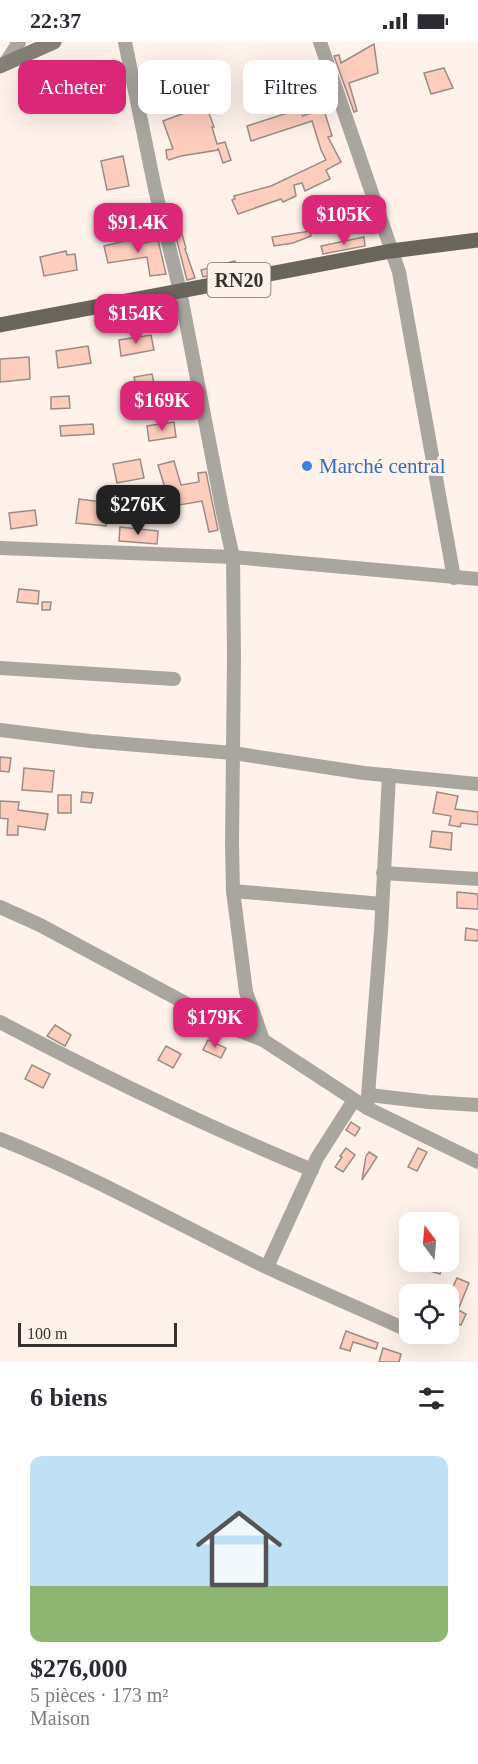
<!DOCTYPE html>
<html lang="fr">
<head>
<meta charset="utf-8">
<style>
	body { margin:0; font-family:"Times New Roman",serif; background:#f7f7f7; color:#2b2b33; height:100vh; display:flex; flex-direction:column; font-size:22px; white-space:nowrap }
	* { box-sizing:border-box; margin:0 }
	p { font-size:20px; color:#7c7c81 }
	.icon { flex:none; width:33px; height:33px; fill:none; stroke:currentColor; stroke-width:2; stroke-linecap:round; stroke-linejoin:round }
	.map { position:relative; height:1320px; overflow:hidden }
	.details { display:flex; flex-direction:column; background:#fff; flex:1 }
	.details>* { flex:none }
	.top-card { position:absolute; left:18px; top:18px; width:442px; height:54px; display:flex; gap:12px }
	.needle { width:39px; rotate:344deg }
	.fabs { position:absolute; left:399px; top:1170px; display:grid; gap:12px }
	.fabs a { display:grid; place-items:center; width:60px; height:60px; border-radius:12px; background:#fff; box-shadow:0 6px 24px #0002; font-size:30px }
	.scale { position:absolute; left:18px; bottom:15px; width:159px; box-sizing:border-box; padding-left:6px; border:3px solid #36312e; border-top:0; font-size:16px; line-height:21px; white-space:nowrap; color:#36312e; -webkit-text-stroke:4px #fef2eb; paint-order:stroke }
	.price { position:absolute; translate:-50% -51px; padding:0 14px; border-radius:12px; background:#db2777; color:#fff; font-size:20px; line-height:39px; filter:drop-shadow(0 2px 3px #0008) }
	.price::after { content:''; position:absolute; left:50%; top:36px; width:18px; height:14px; margin-left:-9px; background:inherit; clip-path:polygon(0 0,100% 0,50% 100%) }
	.price.selected { background:#222; color:#fff }
	ul { padding:0; list-style:none }
	li { display:grid; align-content:center; gap:12px; height:318px; padding:0 30px }
	li+li { border-top:2px solid #e1e1e2 }
	li span { display:grid; place-items:center; height:186px; border-radius:12px; color:#555 }
	li>.icon { margin-inline-start:auto }
	span .icon { width:108px; height:108px; fill:#fffc; stroke-width:1 }
	li b { font-size:26px }
	h2 { display:flex; justify-content:space-between; align-items:center; height:72px; padding:0 30px; font-size:26px }
	.tag { padding:0 21px; border-radius:12px; background:#fff; box-shadow:0 6px 24px #0002; font-size:21px; line-height:54px }
	.tag.selected { background:#db2777; color:#fff }
	.status { display:flex; justify-content:space-between; align-items:center; height:42px; padding:0 30px; background:#fff; direction:ltr }
	.status svg { height:16px; fill:currentColor }
	.map>svg:first-child { display:block }
	.building { fill:#fdcdbe; stroke:#9b8c87; stroke-width:1.5 }
	.lines { fill:none; stroke-linecap:round; stroke-linejoin:round }
	.street { stroke:#a9a6a0; stroke-width:14 }
	.secondary { stroke:#848078; stroke-width:15 }
	.primary { stroke:#6a655b; stroke-width:15 }
	.shop-dot { fill:#3f7fe0; stroke:#fef2eb; stroke-width:2 }
	.labels { text-anchor:middle; stroke-width:6; stroke-linejoin:round; paint-order:stroke }
	.shield { fill:#fef2eb; stroke:#726b67; stroke-width:1.5 }
	.shield-label { font-size:20px; font-weight:bold; fill:#36312e }
	.shop-label { font-size:21px; fill:#366cbe; stroke:#fef2eb; text-anchor:start }
</style>
</head>
<body>
<div class="status"><b>22:37</b><svg viewBox="0 0 49 12"><path d="M0 12V9h3v3zM5 12V6h3v6zM10 12V3h3v9zM15 12V0h3v12zM26 1h20v11H26zM47 4h2v5h-2z"/></svg></div>
<div class="map">
<svg width="478" height="1320" viewBox="0 0 478 1320">
	<rect width="100%" height="100%" fill="#fef2eb"/>
	<g class="building">
		<path d="M374 2 378 31 349 41 357 69 354 70 334 14 339 13 341 21Z"/>
		<path d="M444 26 453 46 431 52 424 31Z"/>
		<path d="M206 63 214 85H212L217 102 225 100 231 118 223 121 218 106V108L181 114 169 118 167 116 166 108 173 107 163 79Z"/>
		<path d="M300 67 303 74 322 67 324 68 332 94 328 95 341 120 326 128 330 137 305 149 302 141 294 143 296 154 283 160 281 157 238 172 232 158 235 157 234 154 271 144 326 118 321 108 312 79 251 99 247 84Z"/>
		<path d="M123 114 129 144 107 148 101 119Z"/>
		<path d="M116 165 121 169 125 168 128 180 111 184 109 173Z"/>
		<path d="M176 171 186 206 185 207 195 236 187 238 170 172Z"/>
		<path d="M310 189 311 194 293 201 274 204 272 195Z"/>
		<path d="M364 195 365 204 323 212 321 204Z"/>
		<path d="M134 197 135 203 158 198 166 232 150 234 147 215 108 221 104 204Z"/>
		<path d="M66 209 67 213 75 212 77 228 44 234 40 215Z"/>
		<path d="M235 219 237 228 203 235 201 228Z"/>
		<path d="M151 293 154 308 121 314 119 298Z"/>
		<path d="M88 304 91 321 58 326 56 309Z"/>
		<path d="M29 315 30 337 0 340V317Z"/>
		<path d="M152 332 155 346 137 349 134 335Z"/>
		<path d="M69 354 70 366 51 367V355Z"/>
		<path d="M174 380 176 395 149 399 147 384Z"/>
		<path d="M93 382 94 392 61 394 60 384Z"/>
		<path d="M140 417 144 436 117 441 113 422Z"/>
		<path d="M174 419 181 443 199 440 198 431 206 430 218 488 209 490 202 459 162 466 158 447 165 446 158 423Z"/>
		<path d="M79 457 109 461 106 484 76 481Z"/>
		<path d="M35 468 37 483 11 487 9 471Z"/>
		<path d="M120 485 158 489 157 502 119 499Z"/>
		<path d="M19 547 39 549 38 562 17 560Z"/>
		<path d="M42 560H51L50 568H42Z"/>
		<path d="M0 715 11 716 9 730 0 729Z"/>
		<path d="M24 726 54 729 52 750 22 748Z"/>
		<path d="M82 750 93 751 91 761 81 760Z"/>
		<path d="M437 750 458 754 455 767 478 770V783L461 781 460 785 449 783 451 774 433 771Z"/>
		<rect x="58" y="753" width="13" height="18"/>
		<path d="M0 759 19 760 18 768 48 772 45 788 18 784V793H7L8 777 0 776Z"/>
		<path d="M432 789 452 791 451 808 430 805Z"/>
		<path d="M457 850 478 852V867L457 866Z"/>
		<path d="M466 886 478 888V899L465 898Z"/>
		<path d="M55 983 71 993 65 1004 47 994Z"/>
		<path d="M208 998 226 1006 221 1016 203 1008Z"/>
		<path d="M166 1004 181 1012 173 1026 158 1018Z"/>
		<path d="M32 1023 50 1032 43 1046 25 1037Z"/>
		<path d="M351 1080 360 1086 355 1094 346 1088Z"/>
		<path d="M346 1106 355 1113 343 1130 335 1125 342 1115 340 1114Z"/>
		<path d="M418 1106 427 1110 417 1129 408 1125Z"/>
		<path d="M369 1110 377 1115 362 1138 366 1114Z"/>
		<path d="M434 1220H444L440 1232 430 1229Z"/>
		<path d="M457 1236 469 1241 458 1268 466 1272 461 1283 448 1278V1256Z"/>
		<path d="M346 1289 378 1301 376 1307 353 1300 350 1309 340 1306Z"/>
		<path d="M383 1306 401 1312 399 1320H379Z"/>
	</g>
	<g class="lines">
		<g class="street">
			<path d="M125 0 155 147 180 249 223 471 233 515 234 615 232 802 233 849 246 950 263 998"/>
			<path d="M320 0 399 230 454 536"/>
			<path d="M5 22 19 0"/>
			<path d="M0 506 233 515 478 537"/>
			<path d="M0 626 174 637"/>
			<path d="M0 688 90 699 233 711 364 731 478 742"/>
			<path d="M383 831 478 837"/>
			<path d="M233 849 382 862"/>
			<path d="M0 865 40 883 230 985 263 998 367 1066 478 1120"/>
			<path d="M0 980C102 1034 206 1084 312 1128"/>
			<path d="M369 1053 429 1060 478 1063"/>
			<path d="M367 1066 381 889 389 733"/>
			<path d="M0 1097C91 1133 176 1181 264 1224 311 1246 359 1266 407 1288"/>
			<path d="M267 1225 317 1116 354 1058"/>
		</g>
		<path class="secondary" d="M0 24 54 0"/>
		<path class="primary" d="M0 283 391 209 478 198"/>
	</g>
	<circle class="shop-dot" cx="307" cy="424" r="6"/>
	<g class="labels">
		<rect class="shield" x="207.5" y="221" width="63" height="34" rx="4.5"/>
		<g class="shield-label">
			<text x="239" y="245">RN20</text>
		</g>
		<g class="shop-label">
			<text x="319" y="431">Marché central</text>
		</g>
	</g>
</svg>
<div class="fabs">
<a><svg class="needle" viewBox="-14 -14 28 28"><path d="M0-13l5 13h-10z" fill="#e53935"/><path d="M0 13l5-13h-10z" fill="#7c7c81"/></svg></a>
<a><svg class="icon" aria-label="locate" viewBox="0 0 24 24"><circle cx="12" cy="12" r="6"/><path d="M12 2v4M12 18v4M2 12h4M18 12h4"/></svg></a>
</div>
<div class="scale">100 m</div>
<b class="price" style="left:344px;top:204px">$105K</b>
<b class="price" style="left:138px;top:212px">$91.4K</b>
<b class="price" style="left:136px;top:303px">$154K</b>
<b class="price" style="left:162px;top:390px">$169K</b>
<b class="price selected" style="left:138px;top:494px">$276K</b>
<b class="price" style="left:215px;top:1007px">$179K</b>
<div class="top-card">
<a class="tag selected">Acheter</a>
<a class="tag">Louer</a>
<a class="tag">Filtres</a>
</div>
</div>
<section class="details">
<h2>6 biens<svg class="icon" aria-label="filters" viewBox="0 0 24 24"><path d="M4 7h16M4 17h16"/><circle cx="9" cy="7" r="2"/><circle cx="15" cy="17" r="2"/></svg></h2>
<ul>
<li><span style="background:linear-gradient(#bfe0f5 70%,#8fb573 0)"><svg class="icon" aria-label="home" viewBox="0 0 24 24"><path d="M3 11l9-7 9 7M6 9v11h12V9"/></svg></span><div><b>$276,000</b><p>5 pièces · 173 m²</p><p>Maison</p></div></li>
</ul>
</section>
</body>
</html>
